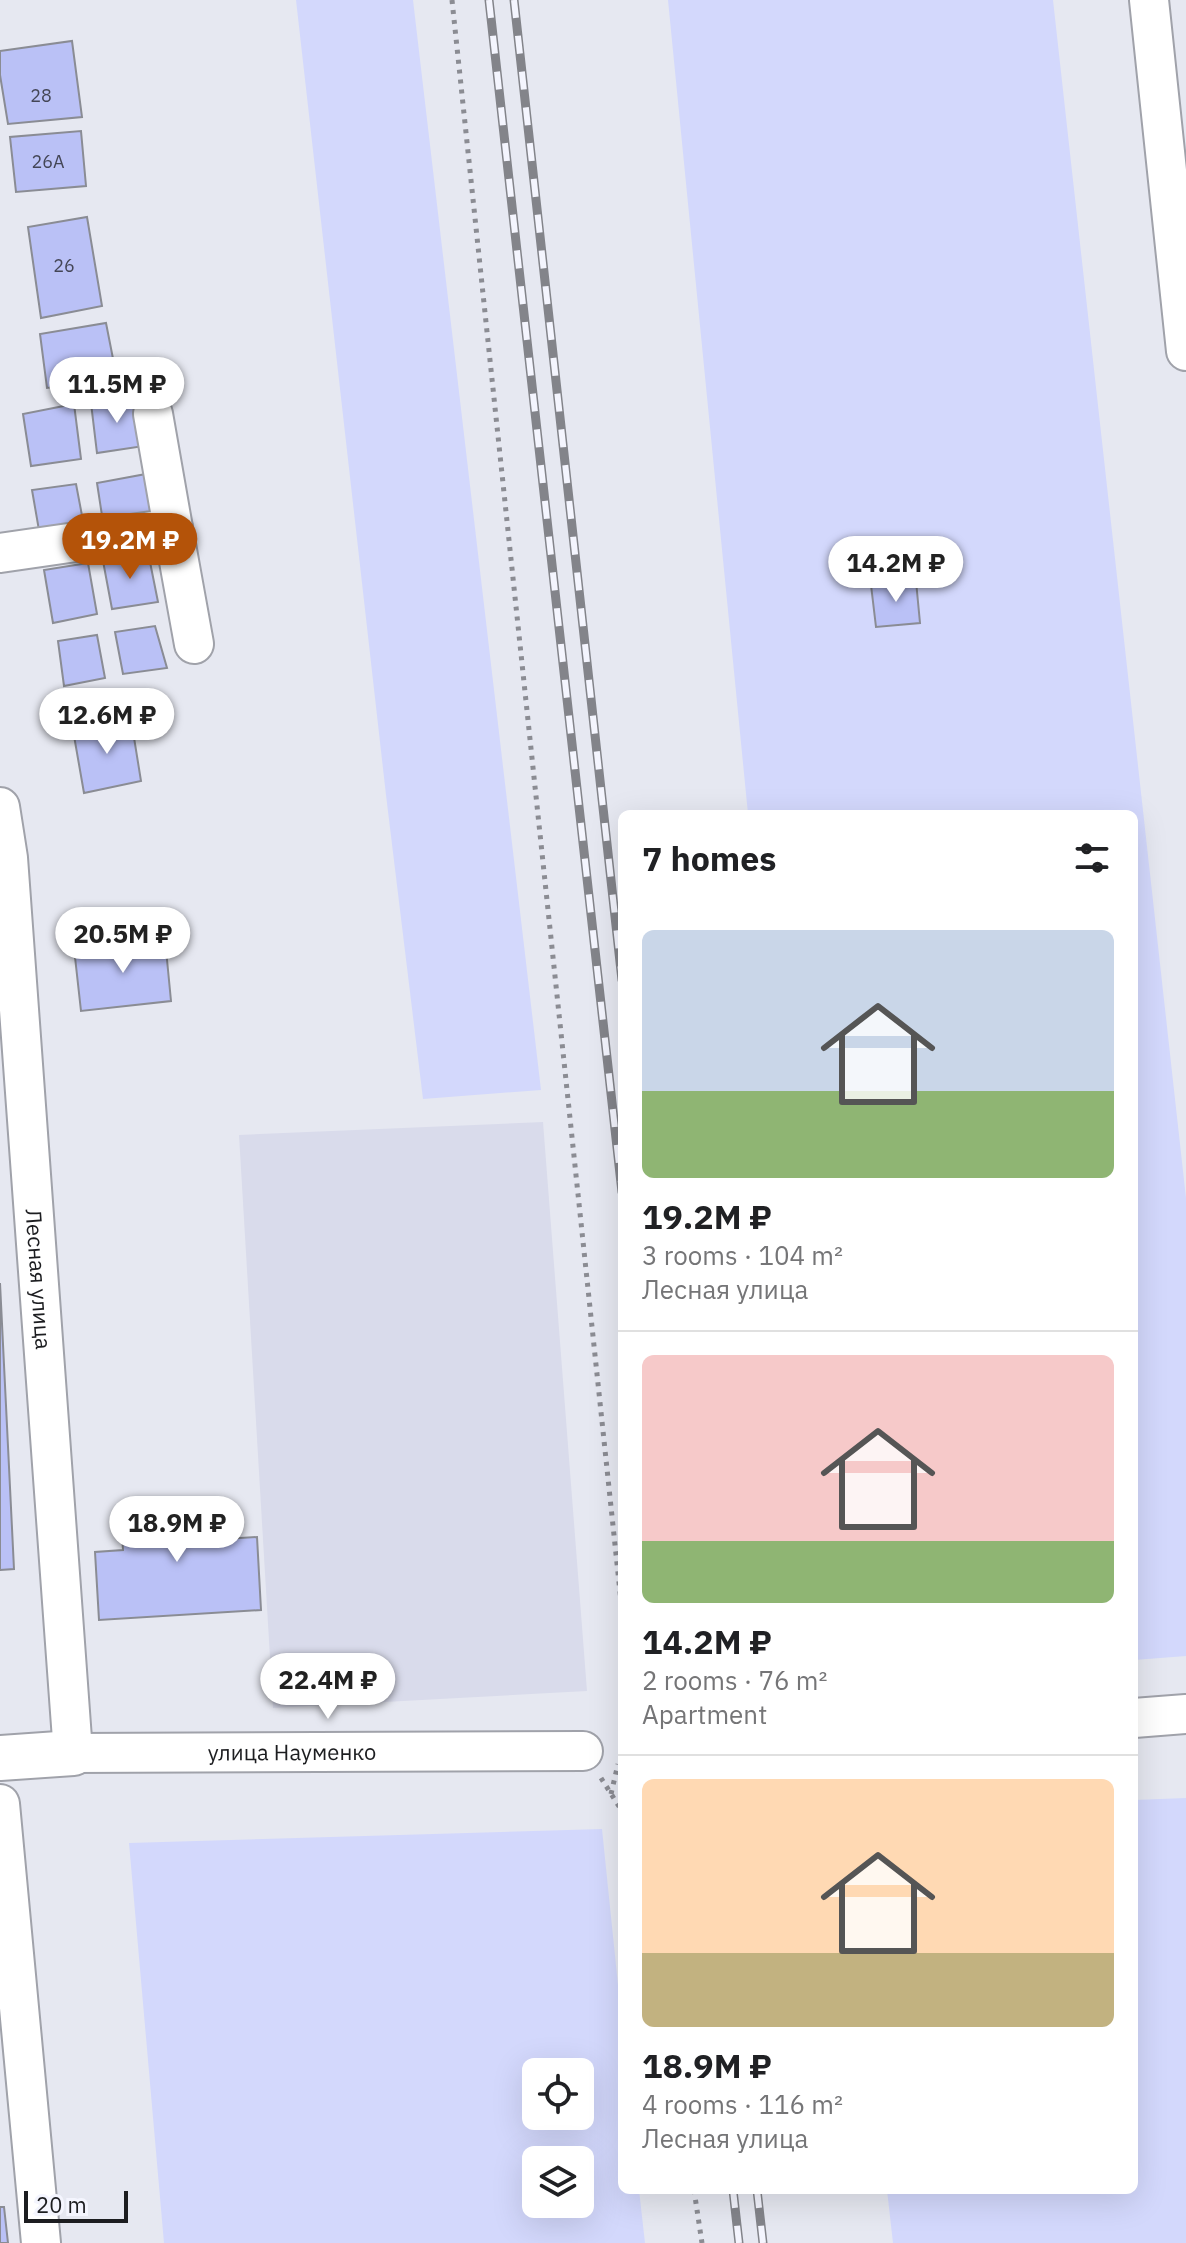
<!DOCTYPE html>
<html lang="en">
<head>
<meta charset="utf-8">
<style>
	body { margin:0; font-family:"IBM Plex Sans",sans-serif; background:#f2f2f2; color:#202124; height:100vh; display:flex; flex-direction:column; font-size:30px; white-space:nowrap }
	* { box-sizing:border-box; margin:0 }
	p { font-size:26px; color:#757577 }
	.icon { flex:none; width:44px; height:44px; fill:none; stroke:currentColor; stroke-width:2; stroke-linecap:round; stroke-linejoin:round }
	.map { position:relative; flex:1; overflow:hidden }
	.drawer { position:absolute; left:618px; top:810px; width:520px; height:1384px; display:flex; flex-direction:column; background:#fff; border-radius:12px; box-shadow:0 8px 32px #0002 }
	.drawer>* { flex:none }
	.fabs { position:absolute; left:522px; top:2058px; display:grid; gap:16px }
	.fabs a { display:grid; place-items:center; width:72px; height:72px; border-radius:12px; background:#fff; box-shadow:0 8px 32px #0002; font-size:40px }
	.scale { position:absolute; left:24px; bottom:20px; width:104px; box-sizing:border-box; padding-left:8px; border:4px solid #1c1d20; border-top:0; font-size:22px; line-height:28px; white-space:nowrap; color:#1c1d20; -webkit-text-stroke:6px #f4f5fe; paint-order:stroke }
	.price { position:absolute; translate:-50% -68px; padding:0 18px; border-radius:28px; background:#fff; color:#222; font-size:26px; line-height:52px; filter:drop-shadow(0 2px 4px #0008) }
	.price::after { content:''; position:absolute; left:50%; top:48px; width:24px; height:18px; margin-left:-12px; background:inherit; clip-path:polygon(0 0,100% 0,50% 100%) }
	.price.active { background:#b45309; color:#fff }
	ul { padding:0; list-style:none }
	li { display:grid; align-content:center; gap:16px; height:424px; padding:0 24px }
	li+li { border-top:2px solid #e0e0e0 }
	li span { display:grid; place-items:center; height:248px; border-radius:12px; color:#555 }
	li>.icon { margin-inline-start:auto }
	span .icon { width:144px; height:144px; fill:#fffc; stroke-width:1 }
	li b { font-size:34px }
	h2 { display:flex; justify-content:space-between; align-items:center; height:96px; padding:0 24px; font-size:34px }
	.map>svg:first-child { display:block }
	.built { fill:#d9dbeb }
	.green { fill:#d3d8fc; fill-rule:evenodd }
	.building { fill:#bac1f6; stroke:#8a8c94; stroke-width:2 }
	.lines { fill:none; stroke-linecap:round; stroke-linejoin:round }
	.minor-casing { stroke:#a0a2aa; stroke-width:42 }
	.major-casing { stroke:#a0a2aa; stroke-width:48 }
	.path { stroke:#8b8c93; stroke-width:5; stroke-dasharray:4 6; stroke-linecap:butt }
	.minor { stroke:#fff; stroke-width:38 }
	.major { stroke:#fff; stroke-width:44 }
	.rail-casing { stroke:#83848a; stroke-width:9 }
	.rail { stroke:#f4f5fe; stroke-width:6; stroke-dasharray:18; stroke-linecap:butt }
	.labels { text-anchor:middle; stroke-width:8; stroke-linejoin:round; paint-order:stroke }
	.number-label { font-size:18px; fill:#444656 }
	.street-label { font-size:22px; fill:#1c1d20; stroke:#f4f5fe }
</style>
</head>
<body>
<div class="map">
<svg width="1186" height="2243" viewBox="0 0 1186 2243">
	<rect width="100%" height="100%" fill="#e6e8f1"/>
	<path class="built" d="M543 1122 587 1691 273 1708 239 1135Z"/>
	<g class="green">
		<path d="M296 0H413L541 1090 423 1099 386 795Z"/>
		<path d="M668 0H1053L1186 1198V1656L1134 1660V814H748Z"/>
		<path d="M1186 1798V2243H893L887 2190H1134V1800Z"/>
		<path d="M602 1829 622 2024V2190H639L645 2243H164L129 1843ZM580 2072V2116H536V2072ZM580 2160V2204H536V2160Z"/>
	</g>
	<g class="building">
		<path d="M72 41 82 117 8 124 0 75V51Z"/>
		<path d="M81 131 86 186 16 192 10 137Z"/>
		<path d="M87 217 102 306 41 318 28 227Z"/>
		<path d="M106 323 117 379 47 388 40 334Z"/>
		<path d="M137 397 144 446 97 453 91 403Z"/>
		<path d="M74 404 81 459 31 466 23 414Z"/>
		<path d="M146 474 153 514 103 522 97 483Z"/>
		<path d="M76 484 84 526 40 536 32 490Z"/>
		<path d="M148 552 158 602 112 609 103 561Z"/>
		<path d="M88 563 97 614 53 623 44 570Z"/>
		<path d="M916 581 920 623 876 627 871 585Z"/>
		<path d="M155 626 167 668 123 674 115 632Z"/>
		<path d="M97 635 105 678 64 686 58 641Z"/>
		<path d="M131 719 141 781 84 793 73 730Z"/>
		<path d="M165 939 171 1001 81 1011 74 948Z"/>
		<path d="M0 1283 14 1569 0 1570Z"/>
		<path d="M221 1499 224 1539 257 1537 261 1610 99 1620 95 1552 123 1550 120 1505Z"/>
		<path d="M0 2207H4L8 2243H0Z"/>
	</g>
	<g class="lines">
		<g class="minor-casing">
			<g id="minor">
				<path d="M1149 0 1186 351"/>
				<path d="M173 528 194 644"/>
				<path d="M0 553 173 528 153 414"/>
				<path id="s1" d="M0 807 8 858 73 1753 583 1751"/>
				<path d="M1134 1718 1186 1714"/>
				<path d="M0 1804 41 2243"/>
			</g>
		</g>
		<g class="major-casing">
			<path id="major" d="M0 1758 73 1753"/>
		</g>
		<g class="path">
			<path d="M452 0 622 1611"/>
			<path d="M601 1778 622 1811"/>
			<path d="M611 1794 618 1764"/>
			<path d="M694 2190 702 2243"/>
		</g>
		<use href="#minor" class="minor"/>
		<use href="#major" class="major"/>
		<g class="rail-casing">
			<g id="rail">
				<path d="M489 0 622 1192"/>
				<path d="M514 0 622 980"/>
				<path d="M733 2190 739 2243"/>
				<path d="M757 2190 763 2243"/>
			</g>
		</g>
		<use href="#rail" class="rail"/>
	</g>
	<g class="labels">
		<g class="number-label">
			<text x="41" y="102">28</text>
			<text x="48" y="168">26А</text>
			<text x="64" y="272">26</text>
		</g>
		<g class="street-label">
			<text dy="8" stroke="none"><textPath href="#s1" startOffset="474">Лесная улица</textPath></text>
			<text dy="8" stroke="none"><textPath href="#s1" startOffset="1168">улица Науменко</textPath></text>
		</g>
	</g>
</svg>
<div class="fabs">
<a><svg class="icon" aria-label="locate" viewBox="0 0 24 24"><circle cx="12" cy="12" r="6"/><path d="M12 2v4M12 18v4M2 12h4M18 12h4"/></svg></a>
<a><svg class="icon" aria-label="layers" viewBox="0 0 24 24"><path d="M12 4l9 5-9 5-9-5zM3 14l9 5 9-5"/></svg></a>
</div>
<div class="scale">20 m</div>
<b class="price" style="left:117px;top:425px">11.5M ₽</b>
<b class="price active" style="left:130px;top:581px">19.2M ₽</b>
<b class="price" style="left:896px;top:604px">14.2M ₽</b>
<b class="price" style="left:107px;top:756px">12.6M ₽</b>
<b class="price" style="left:123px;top:975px">20.5M ₽</b>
<b class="price" style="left:177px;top:1564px">18.9M ₽</b>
<b class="price" style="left:328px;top:1721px">22.4M ₽</b>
<section class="drawer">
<h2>7 homes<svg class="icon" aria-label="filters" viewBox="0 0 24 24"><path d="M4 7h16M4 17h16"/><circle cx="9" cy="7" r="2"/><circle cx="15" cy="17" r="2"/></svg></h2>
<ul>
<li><span style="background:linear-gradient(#c9d6e8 65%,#8fb573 0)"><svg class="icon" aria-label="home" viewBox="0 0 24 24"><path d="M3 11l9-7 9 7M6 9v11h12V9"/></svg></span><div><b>19.2M ₽</b><p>3 rooms · 104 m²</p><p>Лесная улица</p></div></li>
<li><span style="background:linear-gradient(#f6c9c9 75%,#8fb573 0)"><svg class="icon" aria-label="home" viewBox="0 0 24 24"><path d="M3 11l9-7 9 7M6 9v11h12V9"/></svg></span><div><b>14.2M ₽</b><p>2 rooms · 76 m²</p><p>Apartment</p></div></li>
<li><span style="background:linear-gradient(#ffd9b3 70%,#c2b280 0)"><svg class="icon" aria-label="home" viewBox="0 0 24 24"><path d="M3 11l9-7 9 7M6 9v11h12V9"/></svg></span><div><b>18.9M ₽</b><p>4 rooms · 116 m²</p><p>Лесная улица</p></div></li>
</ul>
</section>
</div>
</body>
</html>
